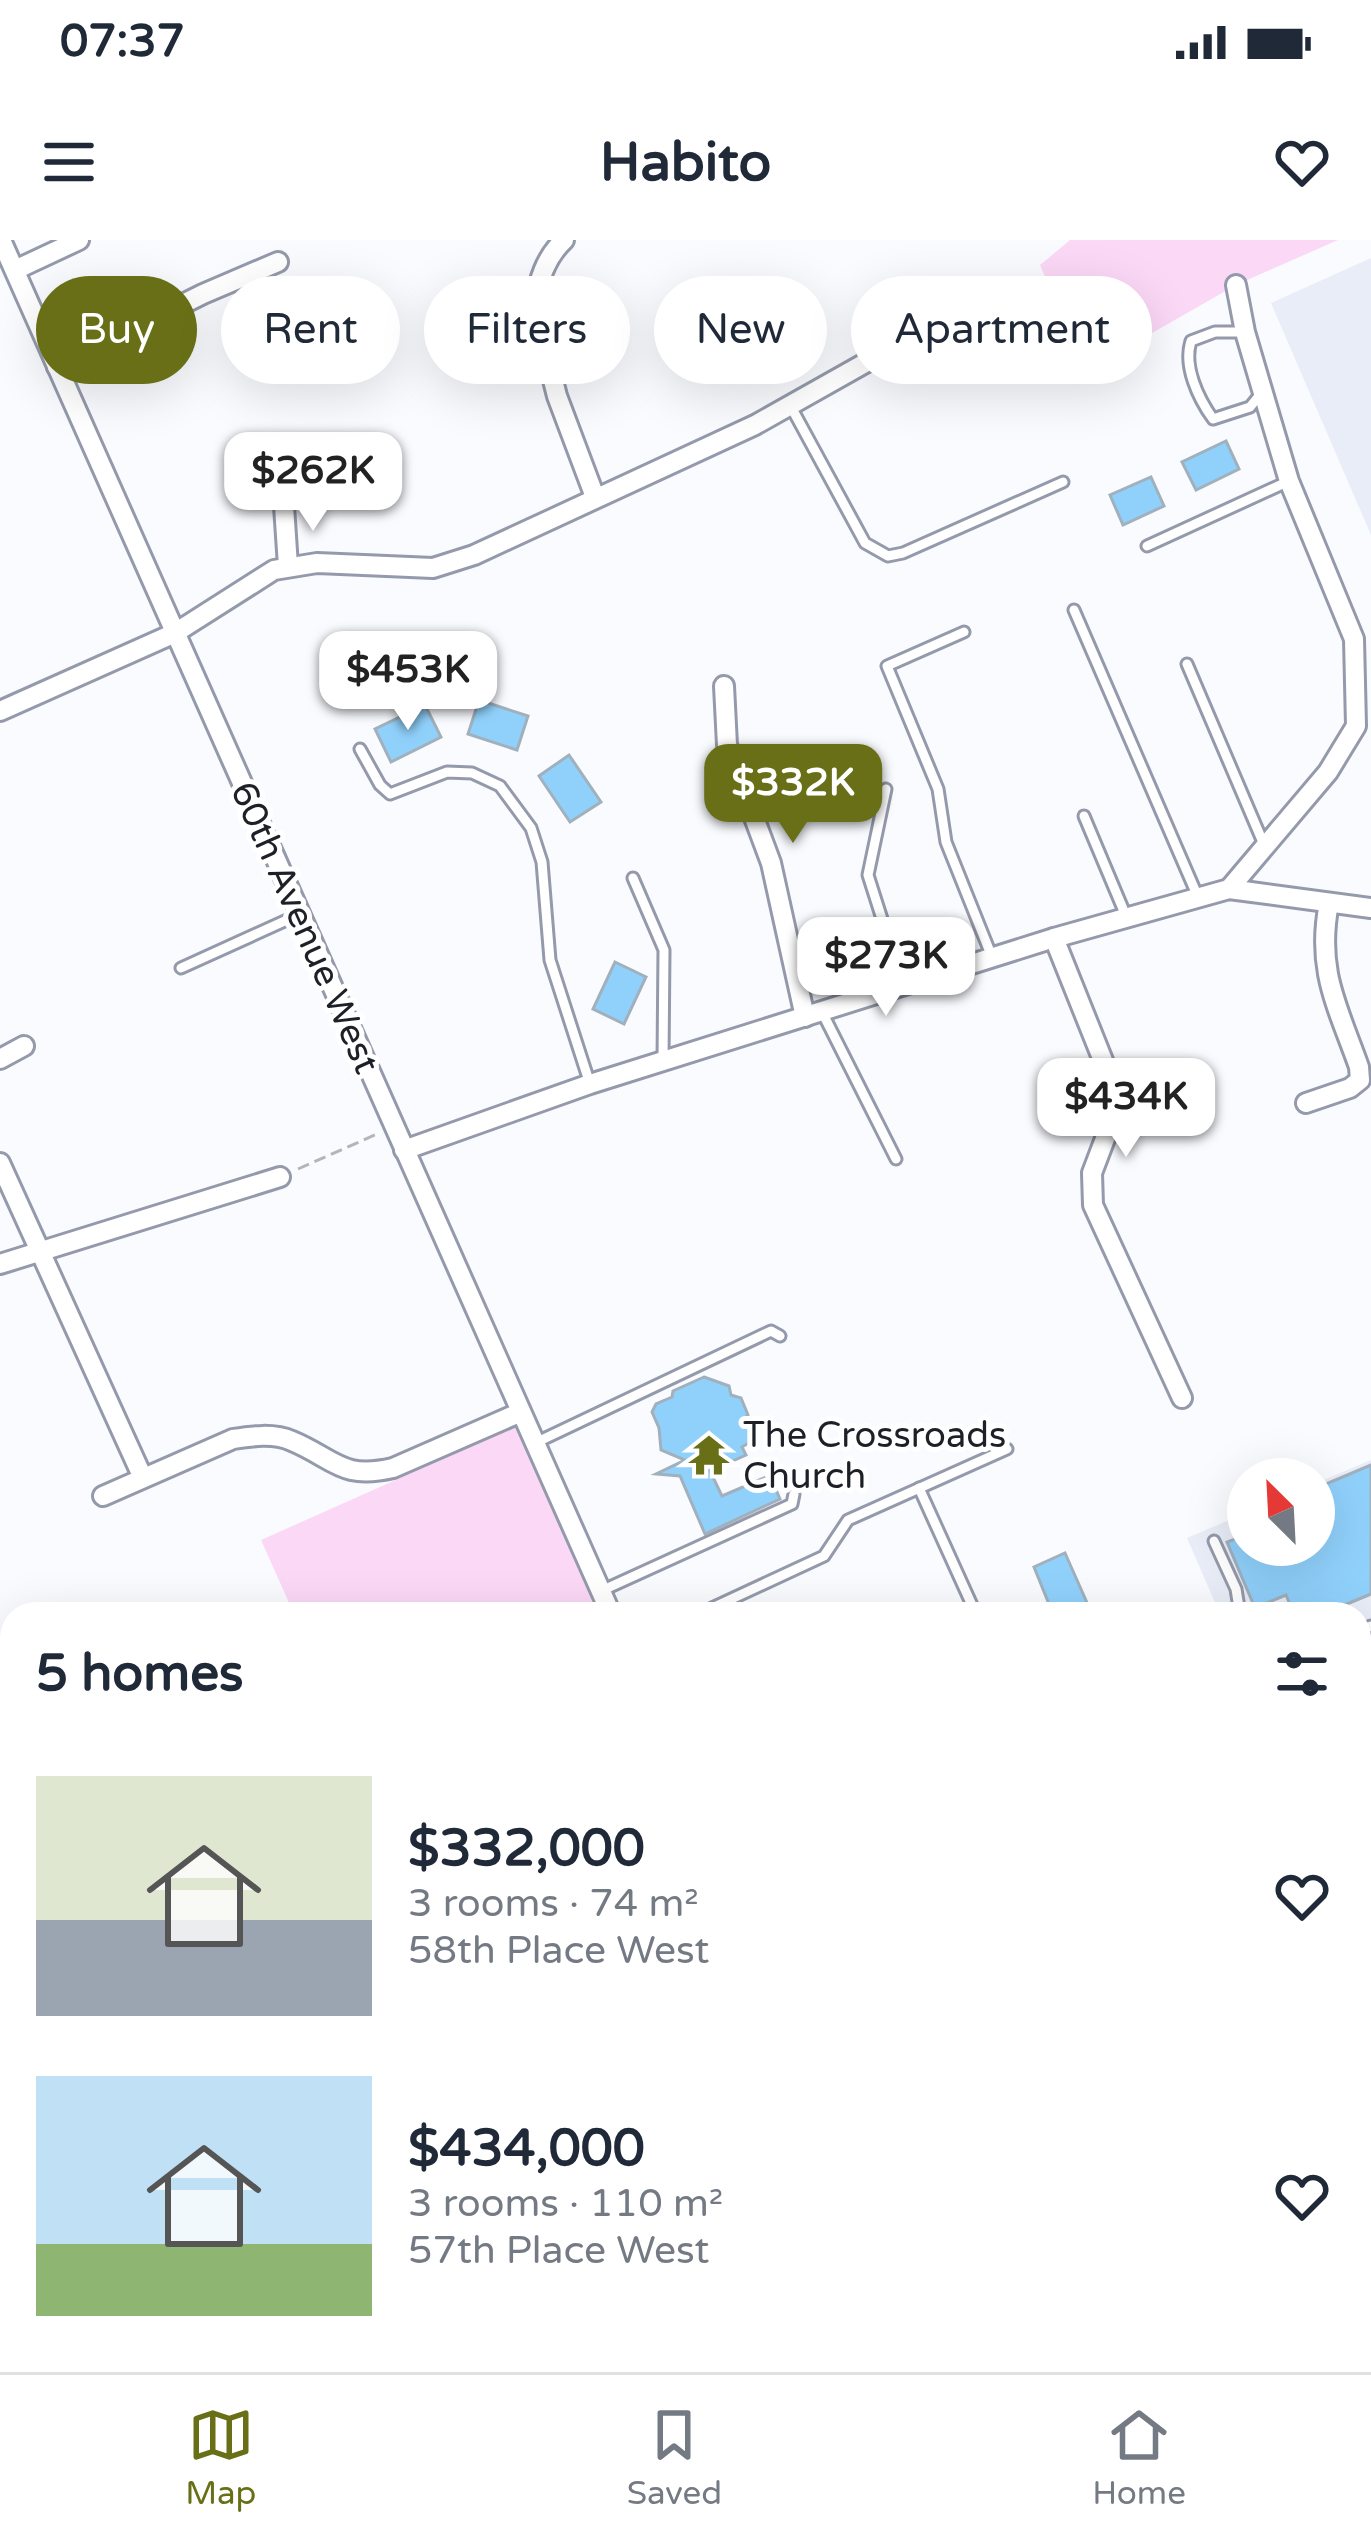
<!DOCTYPE html>
<html lang="en">
<head>
<meta charset="utf-8">
<style>
	body { margin:0; font-family:"Varela Round",sans-serif; background:#f6f6f7; color:#1f2937; height:100vh; display:flex; flex-direction:column; font-size:45px; white-space:nowrap }
	* { box-sizing:border-box; margin:0 }
	p { font-size:39px; color:#747a83 }
	.icon { flex:none; width:66px; height:66px; fill:none; stroke:currentColor; stroke-width:2; stroke-linecap:round; stroke-linejoin:round }
	.map { position:relative; flex:1; overflow:hidden }
	.panel { position:absolute; left:0px; top:1362px; width:1371px; height:771px; display:flex; flex-direction:column; background:#fff; border-radius:36px 36px 0 0; box-shadow:0 12px 48px #0002 }
	.panel>* { flex:none }
	.banner { position:absolute; left:36px; top:36px; width:1299px; height:108px; display:flex; gap:24px }
	.needle { width:78px; rotate:336deg }
	.buttons { position:absolute; left:1227px; top:1218px; display:grid; gap:24px }
	.buttons a { display:grid; place-items:center; width:108px; height:108px; border-radius:50%; background:#fff; box-shadow:0 12px 48px #0002; font-size:60px }
	.price { position:absolute; translate:-50% -102px; padding:0 27px; border-radius:24px; background:#fff; color:#222; font-size:39px; line-height:78px; filter:drop-shadow(0 3px 6px #0008) }
	.price::after { content:''; position:absolute; left:50%; top:72px; width:36px; height:27px; margin-left:-18px; background:inherit; clip-path:polygon(0 0,100% 0,50% 100%) }
	.price.selected { background:#686f16; color:#fff }
	ul { padding:0; list-style:none }
	li { display:flex; align-items:center; gap:36px; height:300px; padding:0 36px }
	li span { display:grid; place-items:center; flex:none; width:336px; height:240px; border-radius:0px; color:#555 }
	li>.icon { margin-inline-start:auto }
	span .icon { width:144px; height:144px; fill:#fffc; stroke-width:1 }
	li b { font-size:51px }
	h2 { display:flex; justify-content:space-between; align-items:center; height:144px; padding:0 36px; font-size:51px }
	.tag { padding:0 42px; border-radius:54px; background:#fff; box-shadow:0 12px 48px #0002; font-size:42px; line-height:108px }
	.tag.selected { background:#686f16; color:#fff }
	.status { display:flex; justify-content:space-between; align-items:center; height:84px; padding:0 60px; background:#fff; direction:ltr }
	.status svg { height:33px; fill:currentColor }
	header { display:flex; justify-content:space-between; align-items:center; height:156px; padding:0 36px; background:#fff; font-size:54px; font-weight:700 }
	.tab-bar { display:flex; justify-content:space-around; align-items:center; height:168px; border-top:3px solid #e0e1e3; background:#fff; font-size:33px; color:#747a83 }
	.tab-bar a { display:grid; justify-items:center; gap:6px }
	.tab-bar .selected { color:#686f16 }
	.map>svg:first-child { display:block }
	.built { fill:#e9edf7 }
	.green { fill:#fbd8f6 }
	.building { fill:#90d1fc; stroke:#a0b1bd; stroke-width:3 }
	.lines { fill:none; stroke-linecap:round; stroke-linejoin:round }
	.lane-casing { stroke:#949aab; stroke-width:15 }
	.street-casing { stroke:#949aab; stroke-width:24 }
	.secondary-casing { stroke:#949aab; stroke-width:33 }
	.path { stroke:#b3b5ba; stroke-width:3; stroke-dasharray:12 6; stroke-linecap:butt }
	.lane { stroke:#fff; stroke-width:9 }
	.street { stroke:#fff; stroke-width:18 }
	.secondary { stroke:#fff; stroke-width:27 }
	.labels { text-anchor:middle; stroke-width:10; stroke-linejoin:round; paint-order:stroke }
	.street-label { font-size:36px; fill:#1e2027; stroke:#fff }
	.poi-label { font-size:36px; fill:#1e2027; stroke:#fff; text-anchor:start }
</style>
</head>
<body>
<div class="status"><b>07:37</b><svg viewBox="0 0 49 12"><path d="M0 12V9h3v3zM5 12V6h3v6zM10 12V3h3v9zM15 12V0h3v12zM26 1h20v11H26zM47 4h2v5h-2z"/></svg></div>
<header><svg class="icon" aria-label="menu" viewBox="0 0 24 24"><path d="M4 6h16M4 12h16M4 18h16"/></svg>Habito<svg class="icon" aria-label="heart" viewBox="0 0 24 24"><path d="M12 20l-8-8c-3-5 5-10 8-4 3-6 11-1 8 4z"/></svg></header>
<div class="map">
<svg width="1371" height="2132" viewBox="0 0 1371 2132">
	<rect width="100%" height="100%" fill="#fafbff"/>
	<g class="built">
		<path d="M1371 18V295L1271 63Z"/>
		<path d="M1371 1220V1427L1359 1432V1374H1220L1187 1298 1248 1272V1305H1314V1244Z"/>
		<path d="M1371 1893V1954L1359 1959V1898Z"/>
		<path d="M978 2121H1102L1077 2132H983Z"/>
	</g>
	<g class="green">
		<path d="M1070 0H1338L1236 45 1084 132 1040 25Z"/>
		<path d="M517 1186 598 1374H294L261 1300Z"/>
	</g>
	<g class="building">
		<path d="M1226 201 1239 229 1196 250 1182 222Z"/>
		<path d="M1151 237 1164 266 1123 285 1110 255Z"/>
		<path d="M479 460 528 476 517 510 468 494Z"/>
		<path d="M425 465 441 497 391 522 375 489Z"/>
		<path d="M569 515 601 562 570 582 539 536Z"/>
		<path d="M615 722 646 737 624 784 593 769Z"/>
		<path d="M704 1137 729 1146 731 1155 741 1158 748 1175 745 1178 757 1198 742 1207 746 1215 710 1231 722 1256 764 1238 767 1247 773 1243 780 1259 705 1294 680 1236 656 1234 685 1220 661 1210 659 1188 652 1172 656 1164 672 1157 673 1151Z"/>
		<path d="M1371 1225V1354L1323 1374H1294L1286 1355 1255 1368 1227 1302 1248 1294V1305H1314V1249Z"/>
		<path d="M1065 1313 1092 1374H1053L1034 1327Z"/>
	</g>
	<g class="lines">
		<g class="lane-casing">
			<g id="lane">
				<path d="M1245 92H1215L1191 101C1183 126 1198 158 1213 179L1250 167 1263 151"/>
				<path d="M790 165 865 303 888 316 903 313 1063 242"/>
				<path d="M1147 306 1289 241"/>
				<path d="M1074 370 1198 657"/>
				<path d="M964 392 887 426 938 549 946 602 992 717"/>
				<path d="M1187 424 1265 607"/>
				<path d="M360 509 380 545 390 554 447 532 472 533 500 546 531 588 542 622 550 720 590 844"/>
				<path d="M886 549 868 635 903 745"/>
				<path d="M1084 576 1126 676"/>
				<path d="M633 638 664 710 663 821"/>
				<path d="M181 728 300 674"/>
				<path d="M822 772 896 919"/>
				<path d="M533 1204 771 1091 780 1096"/>
				<path d="M919 1248 976 1374"/>
				<path d="M1214 1301 1236 1349 1240 1374"/>
				<path d="M601 1351 792 1264 794 1254"/>
				<path d="M699 1374 824 1316 848 1280 1007 1209"/>
				<path d="M1359 1391 1371 1386"/>
				<path d="M1359 1918 1371 1913"/>
				<path d="M1359 2037 1371 2032"/>
				<path d="M1359 2054 1371 2081"/>
				<path d="M175 2121 180 2132"/>
				<path d="M1140 2132 1166 2121"/>
			</g>
		</g>
		<g class="street-casing">
			<g id="street">
				<path d="M1 0 611 1374"/>
				<path d="M15 30 79 0"/>
				<path d="M534 65 557 156 595 257"/>
				<path d="M459 75 534 65C539 40 545 18 564 0"/>
				<path d="M57 127 203 54 278 22"/>
				<path d="M284 266 288 326"/>
				<path d="M724 446 727 505 771 623 805 777"/>
				<path d="M0 471 175 393 274 330 317 323 433 328 474 315 755 185 874 118 967 76"/>
				<path d="M1229 649 1328 532 1356 486 1354 399 1289 241 1245 92 1236 45"/>
				<path d="M1054 698 1112 843 1114 875 1092 933 1093 965 1182 1158"/>
				<path d="M0 819 24 806"/>
				<path d="M1306 863 1350 848 1360 840 1359 827C1337 765 1316 730 1329 663"/>
				<path d="M404 910 590 844 1054 698 1229 649 1371 668"/>
				<path d="M0 923 143 1238"/>
				<path d="M0 1024 280 937"/>
				<path d="M103 1256 233 1199C252 1196 274 1193 292 1201 335 1219 341 1240 393 1228L519 1173"/>
				<path d="M0 1508 12 1509"/>
				<path d="M944 2121 949 2132"/>
			</g>
		</g>
		<g class="secondary-casing">
			<g id="secondary">
				<path d="M1359 1457 1371 1451"/>
				<path d="M0 2037 12 2032"/>
			</g>
		</g>
		<path class="path" d="M298 929 377 894"/>
		<use href="#lane" class="lane"/>
		<use href="#street" class="street"/>
		<use href="#secondary" class="secondary"/>
	</g>
	<defs>
		<g id="temple-bare" transform="scale(3.24)"><path d="M0-6L5-2H3V0L6.5 2.5H4V6H1.5V3h-3V6H-4V2.5H-6.5L-3 0V-2H-5Z" fill="#686f16" stroke="#fff" stroke-width="2.5" paint-order="stroke"/></g>
	</defs>
	<g fill-rule="evenodd">
		<use href="#temple-bare" x="709" y="1215"/>
	</g>
	<g class="labels">
		<g class="street-label">
			<text transform="translate(306 687) rotate(66)" y="13">60th Avenue West</text>
		</g>
		<g class="poi-label">
			<text x="743" y="1207">The Crossroads<tspan x="743" dy="41">Church</tspan></text>
		</g>
	</g>
</svg>
<div class="buttons">
<a><svg class="needle" viewBox="-14 -14 28 28"><path d="M0-13l5 13h-10z" fill="#e53935"/><path d="M0 13l5-13h-10z" fill="#747a83"/></svg></a>
</div>
<b class="price" style="left:313px;top:294px">$262K</b>
<b class="price" style="left:408px;top:493px">$453K</b>
<b class="price selected" style="left:793px;top:606px">$332K</b>
<b class="price" style="left:886px;top:779px">$273K</b>
<b class="price" style="left:1126px;top:920px">$434K</b>
<div class="banner">
<a class="tag selected">Buy</a>
<a class="tag">Rent</a>
<a class="tag">Filters</a>
<a class="tag">New</a>
<a class="tag">Apartment</a>
</div>
<section class="panel">
<h2>5 homes<svg class="icon" aria-label="filters" viewBox="0 0 24 24"><path d="M4 7h16M4 17h16"/><circle cx="9" cy="7" r="2"/><circle cx="15" cy="17" r="2"/></svg></h2>
<ul>
<li><span style="background:linear-gradient(#dfe7d0 60%,#9aa5b1 0)"><svg class="icon" aria-label="home" viewBox="0 0 24 24"><path d="M3 11l9-7 9 7M6 9v11h12V9"/></svg></span><div><b>$332,000</b><p>3 rooms · 74 m²</p><p>58th Place West</p></div><svg class="icon" aria-label="heart" viewBox="0 0 24 24"><path d="M12 20l-8-8c-3-5 5-10 8-4 3-6 11-1 8 4z"/></svg></li>
<li><span style="background:linear-gradient(#bfe0f5 70%,#8fb573 0)"><svg class="icon" aria-label="home" viewBox="0 0 24 24"><path d="M3 11l9-7 9 7M6 9v11h12V9"/></svg></span><div><b>$434,000</b><p>3 rooms · 110 m²</p><p>57th Place West</p></div><svg class="icon" aria-label="heart" viewBox="0 0 24 24"><path d="M12 20l-8-8c-3-5 5-10 8-4 3-6 11-1 8 4z"/></svg></li>
</ul>
</section>
</div>
<nav class="tab-bar">
<a class="selected"><svg class="icon" aria-label="map" viewBox="0 0 24 24"><path d="M3 6l6-2 6 2 6-2v14l-6 2-6-2-6 2zM9 4v14M15 6v14"/></svg>Map</a>
<a><svg class="icon" aria-label="saved" viewBox="0 0 24 24"><path d="M7 4h10v16l-5-4-5 4z"/></svg>Saved</a>
<a><svg class="icon" aria-label="home" viewBox="0 0 24 24"><path d="M3 11l9-7 9 7M6 9v11h12V9"/></svg>Home</a>
</nav>
</body>
</html>
